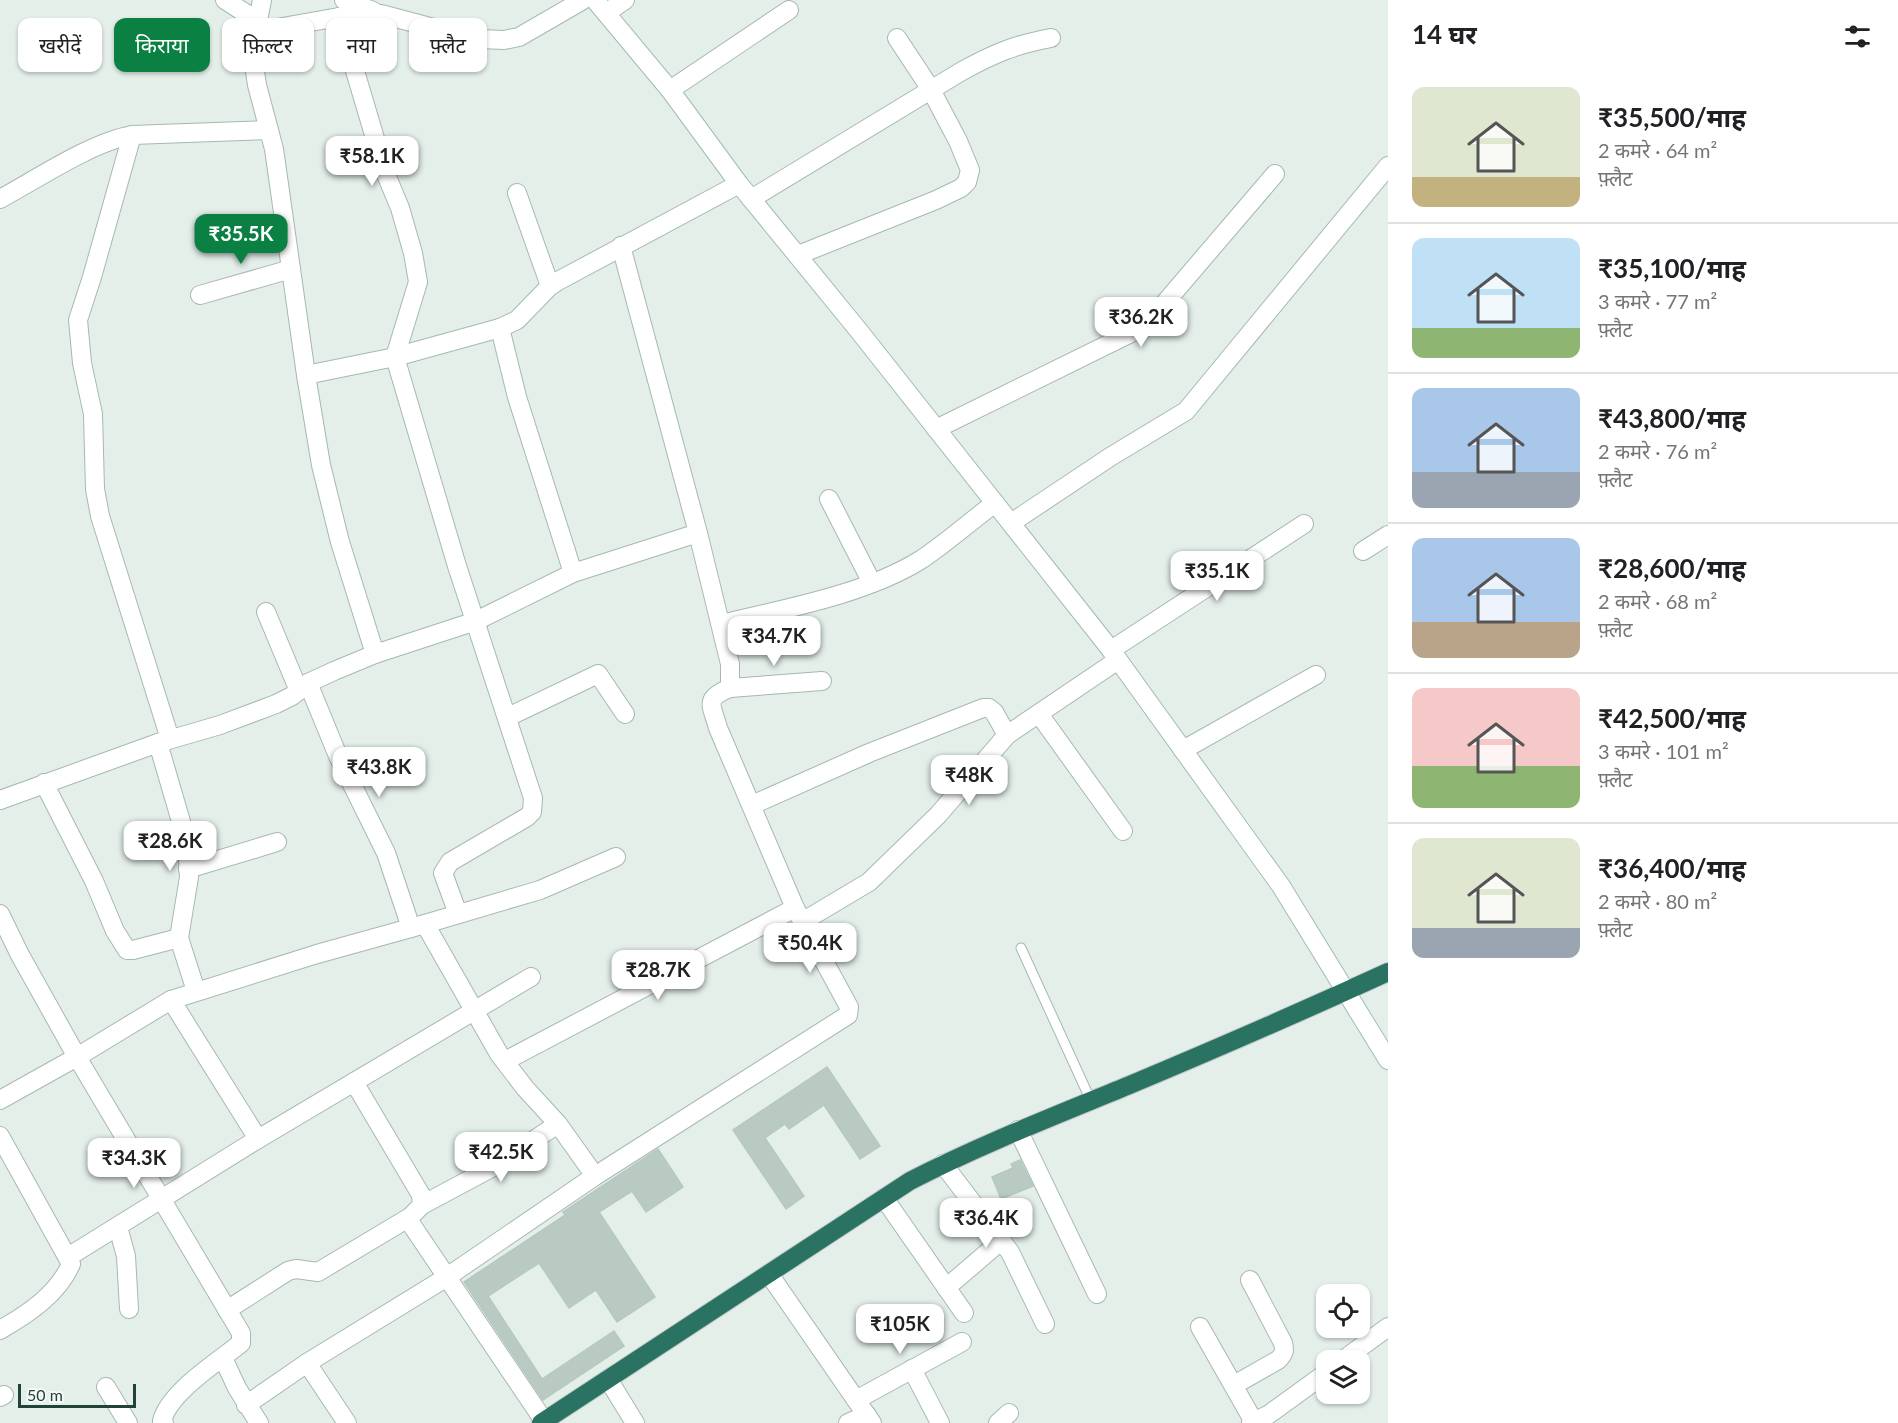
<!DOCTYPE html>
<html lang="hi">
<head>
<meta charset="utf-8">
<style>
	body { margin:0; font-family:Lato,"Noto Sans Devanagari",sans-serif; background:#f2f2f2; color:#202124; height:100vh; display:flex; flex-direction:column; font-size:22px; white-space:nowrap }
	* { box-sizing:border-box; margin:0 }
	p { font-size:20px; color:#757577 }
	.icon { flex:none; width:33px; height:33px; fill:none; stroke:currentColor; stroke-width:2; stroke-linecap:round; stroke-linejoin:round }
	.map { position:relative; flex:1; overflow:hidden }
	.panel { display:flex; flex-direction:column; background:#fff; width:510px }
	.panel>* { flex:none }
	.hud { position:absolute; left:18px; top:18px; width:570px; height:54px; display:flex; gap:12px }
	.tools { position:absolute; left:1316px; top:1284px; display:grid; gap:12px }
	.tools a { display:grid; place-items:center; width:54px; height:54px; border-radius:12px; background:#fff; box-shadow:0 2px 4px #0004; font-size:30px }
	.scale { position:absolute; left:18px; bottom:15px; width:118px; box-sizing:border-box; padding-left:6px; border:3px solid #214239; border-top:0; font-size:16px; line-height:21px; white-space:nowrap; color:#214239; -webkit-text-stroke:4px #f5faf8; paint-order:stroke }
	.price { position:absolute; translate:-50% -51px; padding:0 14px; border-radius:12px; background:#fff; color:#222; font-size:20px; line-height:39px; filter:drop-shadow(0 2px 3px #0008) }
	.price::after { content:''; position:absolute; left:50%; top:36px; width:18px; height:14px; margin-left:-9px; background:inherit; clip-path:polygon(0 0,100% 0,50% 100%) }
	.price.on { background:#0b8043; color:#fff }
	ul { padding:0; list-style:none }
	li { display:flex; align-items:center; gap:18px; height:150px; padding:0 24px }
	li+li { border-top:2px solid #e0e0e0 }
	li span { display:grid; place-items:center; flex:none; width:168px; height:120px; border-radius:12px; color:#555 }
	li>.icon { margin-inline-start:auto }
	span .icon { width:72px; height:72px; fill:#fffc; stroke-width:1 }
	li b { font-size:26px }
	h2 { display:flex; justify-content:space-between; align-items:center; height:72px; padding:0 24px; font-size:26px }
	.tag { padding:0 21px; border-radius:12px; background:#fff; box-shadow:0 2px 4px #0004; font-size:21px; line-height:54px }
	.tag.on { background:#0b8043; color:#fff }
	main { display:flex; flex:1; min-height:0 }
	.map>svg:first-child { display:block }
	.building { fill:#b9cac3; stroke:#b5c9c1; stroke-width:1.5 }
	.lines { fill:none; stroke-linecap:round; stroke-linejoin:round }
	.lane-casing { stroke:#a6b8b1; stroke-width:11 }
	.street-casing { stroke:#a6b8b1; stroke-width:20 }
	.secondary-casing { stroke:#a1bcb2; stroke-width:20 }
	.highway-casing { stroke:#c1cac8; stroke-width:20 }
	.lane { stroke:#fff; stroke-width:9 }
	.street { stroke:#fff; stroke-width:18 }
	.secondary { stroke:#fff; stroke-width:18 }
	.highway { stroke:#2a7262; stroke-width:18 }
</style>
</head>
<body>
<main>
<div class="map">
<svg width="1388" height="1423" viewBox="0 0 1388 1423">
	<rect width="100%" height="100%" fill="#e4efea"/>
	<g class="building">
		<path d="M827 1067 880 1146 860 1159 824 1105 789 1129 785 1124 765 1138 804 1196 786 1209 733 1130Z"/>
		<path d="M658 1149 683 1187 646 1212 632 1191 599 1212 655 1297 617 1322 596 1290 569 1308 539 1263 488 1296 542 1379 614 1331 624 1346 543 1400 464 1282 565 1215 563 1212Z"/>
		<path d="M1020 1160 1033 1186 1001 1199 992 1177 1013 1168 1011 1164Z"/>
	</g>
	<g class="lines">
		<g class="lane-casing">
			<path id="lane" d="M1021 948 1091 1101"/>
		</g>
		<g class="street-casing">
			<g id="street">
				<path d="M225 0 256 20"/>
				<path d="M262 0 252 51 257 85 274 149 306 375 321 465 340 542 375 654"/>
				<path d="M344 0 373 11"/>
				<path d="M606 13 625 0"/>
				<path d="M339 17 385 172 400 208 413 253 418 282 395 357"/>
				<path d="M255 32 339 17 381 14 460 35 480 39 504 40 519 37 583 0"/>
				<path d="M670 90 789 10"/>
				<path d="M132 135 92 277 78 320 82 363 93 414 95 489 100 516 170 739"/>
				<path d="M517 193 550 286"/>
				<path d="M0 199C37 179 92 142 132 135L269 130"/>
				<path d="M751 199 962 71C995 53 1014 45 1051 38"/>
				<path d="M798 255 936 200 961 188 967 182 970 170 958 141 930 88 897 38"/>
				<path d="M200 295 291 269"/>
				<path d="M395 357 500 328"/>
				<path d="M306 375 395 357 457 566 533 798 532 812 527 817 450 862 443 873 458 914"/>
				<path d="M936 429 1129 334 1152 318 1275 174"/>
				<path d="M829 499 872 583"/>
				<path d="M1011 523 1110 457 1186 411 1388 166"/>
				<path d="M1363 551 1388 535"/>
				<path d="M573 573 517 397 500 328 517 320 549 287 558 281 739 184"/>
				<path d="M266 612 299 691"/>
				<path d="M721 624C784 609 867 594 922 559 947 542 971 521 995 503"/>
				<path d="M1111 650 1304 524"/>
				<path d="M308 683 338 756 386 853 411 928"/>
				<path d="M730 688 822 681"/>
				<path d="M1039 714 1123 831"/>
				<path d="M508 717 598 674 625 714"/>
				<path d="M158 743 187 842 189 877 179 938 196 991"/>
				<path d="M1183 750 1316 675"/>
				<path d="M44 783 94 881 115 931 127 950H133L179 938"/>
				<path d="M0 800 158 743 220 725 276 704 292 696 308 683 334 671 375 654 476 621 573 573 698 533"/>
				<path d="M752 805 869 753 983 708H989L994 712 1007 735"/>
				<path d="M188 869 277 842"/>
				<path d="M0 914 20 955 77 1057 241 1333V1343C218 1362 169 1392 162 1421L164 1423"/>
				<path d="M802 922 869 882 938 815 1007 735 1118 660"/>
				<path d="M425 924 499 1054 525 1088 558 1124 595 1176"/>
				<path d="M171 1000 258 1139"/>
				<path d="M505 1061 795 908"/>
				<path d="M354 1082 421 1195 422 1205 410 1217 411 1224 544 1421"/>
				<path d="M0 1100 77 1057 171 1000 317 954 425 924 540 890 616 857"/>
				<path d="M1018 1130 1097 1294"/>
				<path d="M0 1136 71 1264C58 1294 28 1314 0 1330"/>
				<path d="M943 1164 1010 1252 1045 1324"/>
				<path d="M884 1198 964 1313"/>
				<path d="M422 1205 495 1166 558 1124"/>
				<path d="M118 1227 126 1256 129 1309"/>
				<path d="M68 1257 258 1139 531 977"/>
				<path d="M769 1274 872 1423"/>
				<path d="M946 1288 1002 1240"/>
				<path d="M227 1310 288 1271 296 1269 318 1272 410 1217"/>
				<path d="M1200 1327 1254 1422"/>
				<path d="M223 1358 237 1388 259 1423"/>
				<path d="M1343 1360 1388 1327"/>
				<path d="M912 1369 940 1423"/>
				<path d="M608 1379 635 1423"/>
				<path d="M1234 1385 1278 1360C1284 1354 1285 1351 1283 1343L1250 1280"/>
				<path d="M106 1387 128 1423"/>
				<path d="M0 1397 4 1395"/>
				<path d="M856 1400 962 1342"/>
				<path d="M246 1405 307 1363"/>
				<path d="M347 1423 307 1363 447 1277 595 1176 848 1015 849 1007 795 908 718 728C712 705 703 699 730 688V664L698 533 621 246"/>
				<path d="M848 1423 867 1415"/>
				<path d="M998 1423 1009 1413"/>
				<path d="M1251 1423 1268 1415 1326 1373"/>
			</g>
		</g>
		<g class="secondary-casing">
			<path id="secondary" d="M595 0 670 90 739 184 859 331 1111 650 1281 886 1388 1060"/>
		</g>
		<g class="highway-casing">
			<path id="highway" d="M541 1423 910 1181C982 1144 1057 1115 1132 1084 1218 1048 1303 1011 1388 972"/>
		</g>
		<use href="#lane" class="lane"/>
		<use href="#street" class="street"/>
		<use href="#secondary" class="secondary"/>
		<use href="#highway" class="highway"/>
	</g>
</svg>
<div class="tools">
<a><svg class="icon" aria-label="locate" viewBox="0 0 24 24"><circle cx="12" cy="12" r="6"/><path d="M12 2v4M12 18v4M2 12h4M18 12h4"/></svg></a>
<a><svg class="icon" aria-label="layers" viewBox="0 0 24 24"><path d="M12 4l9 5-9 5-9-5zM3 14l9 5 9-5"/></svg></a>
</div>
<div class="scale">50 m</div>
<b class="price" style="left:372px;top:187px">₹58.1K</b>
<b class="price on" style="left:241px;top:265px">₹35.5K</b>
<b class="price" style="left:1141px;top:348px">₹36.2K</b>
<b class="price" style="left:1217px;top:602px">₹35.1K</b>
<b class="price" style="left:774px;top:667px">₹34.7K</b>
<b class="price" style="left:379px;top:798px">₹43.8K</b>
<b class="price" style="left:969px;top:806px">₹48K</b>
<b class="price" style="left:170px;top:872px">₹28.6K</b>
<b class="price" style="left:810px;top:974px">₹50.4K</b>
<b class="price" style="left:658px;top:1001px">₹28.7K</b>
<b class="price" style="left:501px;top:1183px">₹42.5K</b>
<b class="price" style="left:134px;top:1189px">₹34.3K</b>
<b class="price" style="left:986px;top:1249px">₹36.4K</b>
<b class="price" style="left:900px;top:1355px">₹105K</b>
<div class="hud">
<a class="tag">खरीदें</a>
<a class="tag on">किराया</a>
<a class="tag">फ़िल्टर</a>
<a class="tag">नया</a>
<a class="tag">फ़्लैट</a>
</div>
</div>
<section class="panel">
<h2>14 घर<svg class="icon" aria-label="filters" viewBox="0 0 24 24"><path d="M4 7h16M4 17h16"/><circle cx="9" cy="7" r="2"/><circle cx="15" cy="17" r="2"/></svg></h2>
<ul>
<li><span style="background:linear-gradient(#dfe7d0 75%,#c2b280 0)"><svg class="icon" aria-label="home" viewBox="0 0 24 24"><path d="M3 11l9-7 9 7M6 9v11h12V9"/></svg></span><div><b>₹35,500/माह</b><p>2 कमरे · 64 m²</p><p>फ़्लैट</p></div></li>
<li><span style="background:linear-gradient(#bfe0f5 75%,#8fb573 0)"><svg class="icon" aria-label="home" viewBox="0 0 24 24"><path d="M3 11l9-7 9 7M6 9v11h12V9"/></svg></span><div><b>₹35,100/माह</b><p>3 कमरे · 77 m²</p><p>फ़्लैट</p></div></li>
<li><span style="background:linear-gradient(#a9c7e8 70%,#9aa5b1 0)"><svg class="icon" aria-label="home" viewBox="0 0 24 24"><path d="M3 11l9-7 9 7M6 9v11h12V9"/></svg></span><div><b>₹43,800/माह</b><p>2 कमरे · 76 m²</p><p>फ़्लैट</p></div></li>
<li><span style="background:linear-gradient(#a9c7e8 70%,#b9a48a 0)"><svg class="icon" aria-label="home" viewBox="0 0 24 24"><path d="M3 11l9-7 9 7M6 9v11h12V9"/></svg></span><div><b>₹28,600/माह</b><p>2 कमरे · 68 m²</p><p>फ़्लैट</p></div></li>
<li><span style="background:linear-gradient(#f6c9c9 65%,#8fb573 0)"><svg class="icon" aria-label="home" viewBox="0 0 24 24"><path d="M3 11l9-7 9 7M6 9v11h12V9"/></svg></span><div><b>₹42,500/माह</b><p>3 कमरे · 101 m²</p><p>फ़्लैट</p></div></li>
<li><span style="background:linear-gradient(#dfe7d0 75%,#9aa5b1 0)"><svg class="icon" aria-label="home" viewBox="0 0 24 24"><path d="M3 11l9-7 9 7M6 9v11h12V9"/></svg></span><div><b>₹36,400/माह</b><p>2 कमरे · 80 m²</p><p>फ़्लैट</p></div></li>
</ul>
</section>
</main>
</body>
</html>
